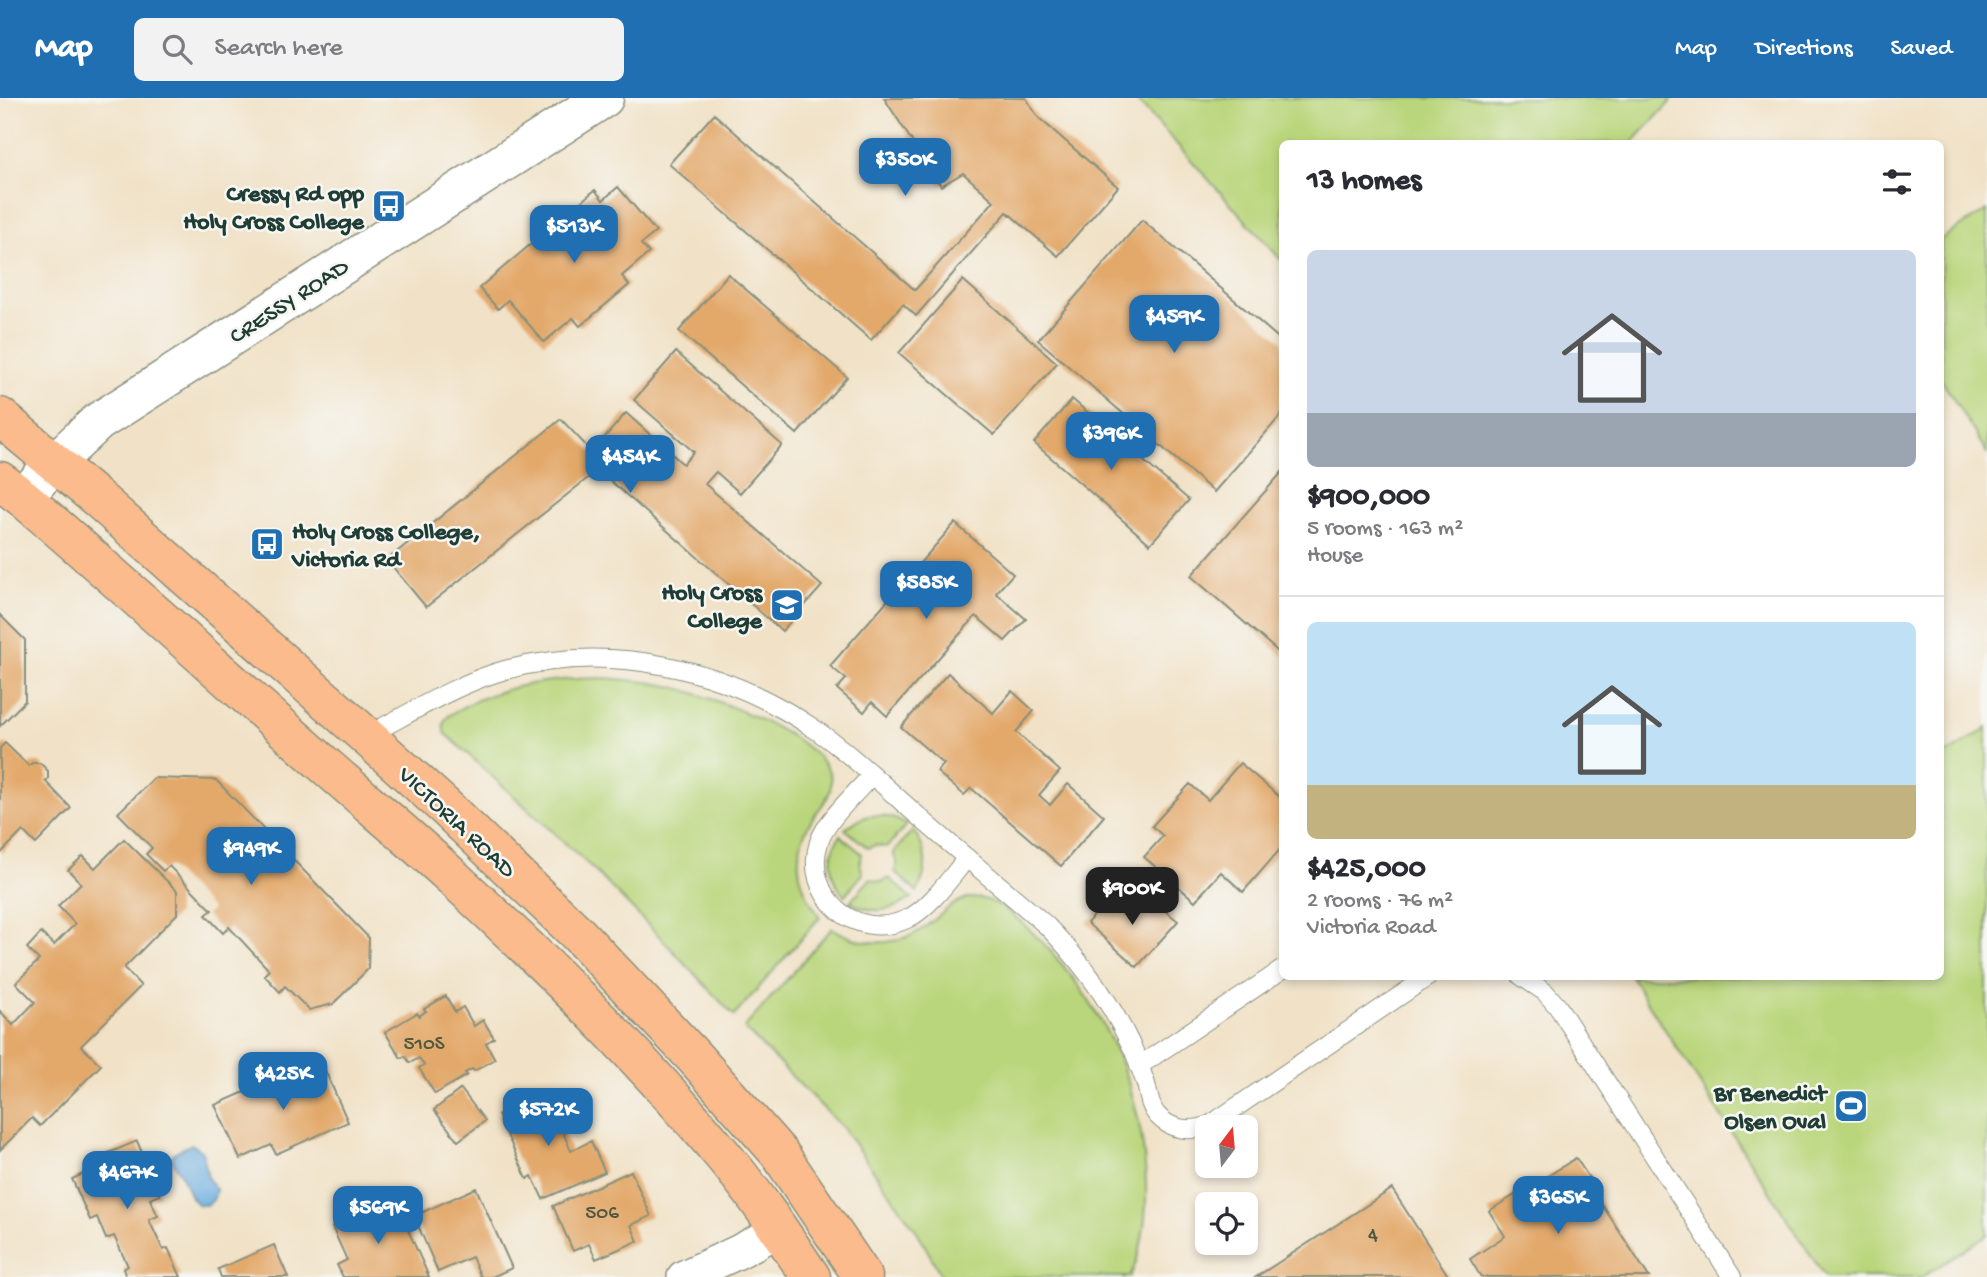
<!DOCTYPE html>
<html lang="en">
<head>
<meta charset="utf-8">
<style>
	body { margin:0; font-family:"Gochi Hand",sans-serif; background:#f2f2f3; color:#2b2b33; height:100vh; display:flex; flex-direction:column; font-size:26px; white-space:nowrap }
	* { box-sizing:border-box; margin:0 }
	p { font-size:23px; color:#7c7c81 }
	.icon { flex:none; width:38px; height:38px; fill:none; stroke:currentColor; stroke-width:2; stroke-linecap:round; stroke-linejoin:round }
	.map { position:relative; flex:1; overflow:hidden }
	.sheet { position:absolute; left:1279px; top:42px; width:665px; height:840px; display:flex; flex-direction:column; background:#fff; border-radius:10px; box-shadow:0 4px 10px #0003 }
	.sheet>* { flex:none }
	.needle { width:46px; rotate:16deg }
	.fabs { position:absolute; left:1195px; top:1017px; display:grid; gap:14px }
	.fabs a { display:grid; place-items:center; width:63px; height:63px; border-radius:10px; background:#fff; box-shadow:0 4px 10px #0003; font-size:35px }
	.price { position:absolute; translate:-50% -60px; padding:0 16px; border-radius:14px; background:#1f6fb2; color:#fff; font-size:23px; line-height:46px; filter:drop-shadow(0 2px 4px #0008) }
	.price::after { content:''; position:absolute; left:50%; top:42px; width:21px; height:16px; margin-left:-10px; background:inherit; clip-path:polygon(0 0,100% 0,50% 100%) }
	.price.selected { background:#222; color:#fff }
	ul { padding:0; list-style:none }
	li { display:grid; align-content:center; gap:14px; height:371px; padding:0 28px }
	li+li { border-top:2px solid #e1e1e2 }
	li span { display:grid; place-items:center; height:217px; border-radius:10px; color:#555 }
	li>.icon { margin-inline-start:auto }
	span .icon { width:126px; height:126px; fill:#fffc; stroke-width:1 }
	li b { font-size:30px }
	h2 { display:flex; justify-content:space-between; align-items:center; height:84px; padding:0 28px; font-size:30px }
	header { display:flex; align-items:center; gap:42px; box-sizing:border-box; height:98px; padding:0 35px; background:#1f6fb2; color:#fff }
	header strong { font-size:33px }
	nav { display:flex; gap:38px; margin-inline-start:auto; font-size:24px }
	.search { width:490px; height:63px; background:#f2f2f3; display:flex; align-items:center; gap:18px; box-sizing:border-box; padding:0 24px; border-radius:10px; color:#7c7c81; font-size:26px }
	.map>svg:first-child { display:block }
	.green { fill:#bad67c; stroke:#6c8a58; stroke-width:2 }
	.water { fill:#6bacdf; stroke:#45748a; stroke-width:2 }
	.building { fill:#e3a96b }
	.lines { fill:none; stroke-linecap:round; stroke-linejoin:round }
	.service-casing { stroke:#88907e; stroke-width:20 }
	.minor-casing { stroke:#88907e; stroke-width:36 }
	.tertiary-casing { stroke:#88907e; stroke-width:41 }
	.trunk-casing { stroke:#88907e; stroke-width:41 }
	.service { stroke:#fff; stroke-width:18 }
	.minor { stroke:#fff; stroke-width:33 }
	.tertiary { stroke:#fff; stroke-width:38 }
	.trunk { stroke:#fbbb8c; stroke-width:38 }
	.labels { text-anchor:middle; stroke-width:5; stroke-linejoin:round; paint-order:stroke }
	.number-label { font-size:21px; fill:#505842 }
	.poi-label { font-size:24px; font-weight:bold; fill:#1f3d34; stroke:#f6f6f2; text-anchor:end }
	.street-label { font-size:24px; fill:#1f3d34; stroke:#f6f6f2 }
</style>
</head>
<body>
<header>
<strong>Map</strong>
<div class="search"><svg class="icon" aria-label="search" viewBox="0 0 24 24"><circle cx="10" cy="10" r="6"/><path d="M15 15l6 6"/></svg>Search here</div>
<nav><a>Map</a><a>Directions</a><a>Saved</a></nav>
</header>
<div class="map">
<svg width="1987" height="1179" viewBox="0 0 1987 1179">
	<rect width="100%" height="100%" fill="#f6f6f2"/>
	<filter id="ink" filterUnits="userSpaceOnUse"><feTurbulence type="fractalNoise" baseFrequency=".0143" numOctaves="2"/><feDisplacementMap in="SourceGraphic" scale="14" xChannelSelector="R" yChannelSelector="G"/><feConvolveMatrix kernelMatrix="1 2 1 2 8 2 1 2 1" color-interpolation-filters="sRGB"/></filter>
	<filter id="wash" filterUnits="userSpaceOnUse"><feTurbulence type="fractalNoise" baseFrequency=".00686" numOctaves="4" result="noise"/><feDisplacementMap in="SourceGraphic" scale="28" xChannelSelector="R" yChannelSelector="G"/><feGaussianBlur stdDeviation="1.57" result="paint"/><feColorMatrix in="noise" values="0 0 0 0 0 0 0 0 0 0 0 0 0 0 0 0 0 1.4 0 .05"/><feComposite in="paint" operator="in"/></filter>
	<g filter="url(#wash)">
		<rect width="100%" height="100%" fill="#f1e2c7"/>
		<g class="green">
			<path d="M1135 0H1674L1632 45 1283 46V164Z"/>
			<path d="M1987 112V355L1941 281V141Z"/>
			<path d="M600 580C623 581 646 583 669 588 705 596 828 641 831 682 832 696 824 705 816 715 790 752 795 784 820 819L734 918 661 840 591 769 446 636C438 621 451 616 463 609 506 586 552 581 600 580Z"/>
			<path d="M1987 630V1137L1922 1179H1825L1631 879 1941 878V660Z"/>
			<path d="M868 718C883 717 894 719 907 727L887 749 875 747 868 750 845 731 856 723Z"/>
			<path d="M913 732C928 753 929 771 917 794L895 774 897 764 893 755Z"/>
			<path d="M840 737 862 756 860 766 863 776 844 798C828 778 827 759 840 737Z"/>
			<path d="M889 780 912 800C891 815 872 816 850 804L870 781 882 784Z"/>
			<path d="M967 800C972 800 978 800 983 801 1002 804 1029 831 1043 845 1106 911 1143 993 1146 1085 1147 1118 1144 1149 1130 1179H942L918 1135 843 1030 744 930 832 830C839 834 845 838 852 840 874 848 903 845 922 831 939 820 947 807 967 800Z"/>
		</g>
		<path class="water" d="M192 1046 203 1055 208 1080 216 1091C215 1098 214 1103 208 1106 191 1112 188 1090 183 1080 179 1073 174 1066 171 1059L175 1054Z"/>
		<g id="blocks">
			<g class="building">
				<path d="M884 0H1026L1038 19 1118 89 1058 158 1007 114 916 218 903 206 871 242 669 66 714 16 915 192 994 103 963 75 941 88Z"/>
				<path d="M618 89 656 134 641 146 649 155 622 178 629 187 580 228 573 220 544 244 508 202 498 211 479 190 595 92 603 102Z"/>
				<path d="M1142 122 1283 244V315L1214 394 1038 242Z"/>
				<path d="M728 176 847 279 797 336 679 233Z"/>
				<path d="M963 182 1057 265 994 337 899 255Z"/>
				<path d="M676 254 782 347 740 395 716 374 705 386 822 488 782 533 598 372 426 509 387 462 561 321 592 354 626 315 683 366 694 354 634 302Z"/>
				<path d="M1072 301 1189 402 1150 446 1034 345Z"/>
				<path d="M1283 373V558L1191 478Z"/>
				<path d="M955 425 1013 476 996 495 1026 521 1005 543 976 518 887 618 872 604 864 614 837 591 846 581 830 568Z"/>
				<path d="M0 517 25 542V603L0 628Z"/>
				<path d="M948 575 993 615 1012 593 1034 613 1016 634 1060 673 1039 697 1050 707 1068 686 1104 718 1061 768 971 690 964 697 937 674 944 666 901 629Z"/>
				<path d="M5 645 29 668 32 665H40L48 673V681L45 683 71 710 36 746 23 733 0 756V650Z"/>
				<path d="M1240 665 1283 702V748L1243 794 1221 774 1195 803 1144 759 1163 738 1152 728 1190 686 1208 702Z"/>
				<path d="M154 680 216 682 369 840 368 871 333 906 309 912 285 888 280 894 264 877 269 872 229 829 223 835 206 817 212 812 169 768 163 773 146 756 152 750 118 715Z"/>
				<path d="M124 741 177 793V816L124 870 141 888 81 948 101 967 40 1028 32 1020 0 1052V913L13 927 35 904 16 885 39 862 27 850 41 835 54 847 75 826 58 808 81 785 68 772 83 758 95 770Z"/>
				<path d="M1116 792 1141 814 1152 802 1178 823 1137 869 1087 825Z"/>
				<path d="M446 898 455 914 463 909 474 928 483 922 494 940 486 945 495 961 474 973 472 971 465 975 467 977 435 996 419 970 424 967 419 960 410 965 405 958 401 960 385 934 417 915 419 918 426 913 424 911Z"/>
				<path d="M320 961 348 1024 276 1056 271 1047 240 1061 215 1007Z"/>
				<path d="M461 991 485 1023 458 1043 434 1012Z"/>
				<path d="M546 996 571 1053 591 1043 605 1074 543 1101 532 1078 527 1081 498 1017Z"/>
				<path d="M137 1043 160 1097 150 1101 158 1118 149 1122 163 1152 168 1150 181 1179H126L123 1171 128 1168 114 1138 106 1141 97 1119 90 1122 72 1081 108 1065 104 1057Z"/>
				<path d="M1576 1060 1593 1086 1590 1088 1649 1179H1481L1470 1161 1505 1138 1489 1113 1526 1090 1542 1115 1564 1101 1548 1078Z"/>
				<path d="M631 1073 651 1118 631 1127 638 1143 596 1161 589 1146 573 1153 553 1108Z"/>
				<path d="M476 1090 512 1170 492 1179H481L472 1159 438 1174 414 1118Z"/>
				<path d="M1392 1091 1449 1179H1256Z"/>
				<path d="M389 1104 395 1119 401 1116 429 1179H343L337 1167 347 1162 332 1129Z"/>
				<path d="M274 1147 288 1179H221L218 1171Z"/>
			</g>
		</g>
	</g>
	<g filter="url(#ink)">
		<use href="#blocks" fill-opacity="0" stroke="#88907e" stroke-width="2"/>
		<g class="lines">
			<g class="service-casing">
				<g id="service">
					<path d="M366 638C409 616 458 585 505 572 610 544 723 569 813 630 853 657 889 693 926 725 966 760 1007 793 1047 828 1083 865 1111 904 1133 951 1138 963 1142 975 1146 986 1149 997 1149 1008 1157 1017 1171 1033 1192 1034 1210 1027L1429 878"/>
					<path d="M872 677C855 696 827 721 819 744 802 798 856 845 907 821 929 811 951 779 967 760"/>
					<path d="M1521 878 1545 894 1558 909 1732 1179"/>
					<path d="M1139 968 1283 871"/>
				</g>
			</g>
			<g class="minor-casing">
				<path id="minor" d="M684 1179 738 1154 779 1132"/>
			</g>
			<g class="tertiary-casing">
				<path id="tertiary" d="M23 400 54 365 98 324 604 0"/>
			</g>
			<g class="trunk-casing">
				<g id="trunk">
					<path d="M0 319 97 400 366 638 444 708 576 834 695 960 779 1055 863 1179"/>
					<path d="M0 383 23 400C126 488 226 580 328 670 369 706 410 740 450 777 547 866 642 960 726 1061 757 1098 784 1139 811 1179"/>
				</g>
			</g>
			<use href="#service" class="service"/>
			<use href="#minor" class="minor"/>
			<use href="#tertiary" class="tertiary"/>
			<use href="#trunk" class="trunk"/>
		</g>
	</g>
	<defs>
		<g id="bus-square" transform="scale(1.75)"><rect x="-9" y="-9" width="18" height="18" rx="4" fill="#1f6fb2" stroke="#f6f6f2"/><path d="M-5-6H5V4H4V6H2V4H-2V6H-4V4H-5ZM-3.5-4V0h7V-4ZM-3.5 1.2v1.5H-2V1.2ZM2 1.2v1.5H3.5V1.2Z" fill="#fff"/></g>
		<g id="school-square" transform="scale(1.75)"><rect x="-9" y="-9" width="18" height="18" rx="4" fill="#1f6fb2" stroke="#f6f6f2"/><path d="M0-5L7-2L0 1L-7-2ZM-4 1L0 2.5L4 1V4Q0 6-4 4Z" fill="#fff"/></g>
		<g id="stadium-square" transform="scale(1.75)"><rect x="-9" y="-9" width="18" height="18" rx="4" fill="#1f6fb2" stroke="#f6f6f2"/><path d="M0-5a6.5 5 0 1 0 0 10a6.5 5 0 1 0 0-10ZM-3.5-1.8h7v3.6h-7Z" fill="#fff"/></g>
	</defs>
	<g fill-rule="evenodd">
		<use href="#bus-square" x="389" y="108"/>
		<use href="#bus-square" x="267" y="446"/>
		<use href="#school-square" x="787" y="507"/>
		<use href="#stadium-square" x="1851" y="1008"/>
	</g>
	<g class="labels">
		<g class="number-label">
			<text x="424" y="951">510S</text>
			<text x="602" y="1120">506</text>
			<text x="1373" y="1142">4</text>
		</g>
		<g class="poi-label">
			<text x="364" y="102">Cressy Rd opp<tspan x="364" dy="28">Holy Cross College</tspan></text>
			<text x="292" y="440" text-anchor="start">Holy Cross College,<tspan x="292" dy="28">Victoria Rd</tspan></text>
			<text x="762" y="501">Holy Cross<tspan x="762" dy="28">College</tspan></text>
			<text x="1826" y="1002">Br Benedict<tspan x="1826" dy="28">Olsen Oval</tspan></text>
		</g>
		<g class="street-label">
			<text transform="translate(288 202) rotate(-33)" y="8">CRESSY ROAD</text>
			<text transform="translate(458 723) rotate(43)" y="8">VICTORIA ROAD</text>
		</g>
	</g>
</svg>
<div class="fabs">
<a><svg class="needle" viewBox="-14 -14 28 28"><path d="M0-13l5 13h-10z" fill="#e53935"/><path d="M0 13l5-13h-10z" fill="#7c7c81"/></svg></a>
<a><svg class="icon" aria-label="locate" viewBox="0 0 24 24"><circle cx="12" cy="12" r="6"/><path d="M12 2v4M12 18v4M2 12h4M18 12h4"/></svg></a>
</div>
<b class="price" style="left:905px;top:100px">$350K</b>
<b class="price" style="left:574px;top:167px">$513K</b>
<b class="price" style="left:1174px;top:257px">$459K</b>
<b class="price" style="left:1111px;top:374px">$396K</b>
<b class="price" style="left:630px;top:397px">$454K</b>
<b class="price" style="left:926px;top:523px">$585K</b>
<b class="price" style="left:251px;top:789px">$949K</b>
<b class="price selected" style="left:1132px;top:829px">$900K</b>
<b class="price" style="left:283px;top:1014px">$425K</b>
<b class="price" style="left:548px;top:1050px">$572K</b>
<b class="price" style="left:127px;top:1113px">$467K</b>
<b class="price" style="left:1558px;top:1138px">$365K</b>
<b class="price" style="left:378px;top:1148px">$569K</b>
<section class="sheet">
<h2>13 homes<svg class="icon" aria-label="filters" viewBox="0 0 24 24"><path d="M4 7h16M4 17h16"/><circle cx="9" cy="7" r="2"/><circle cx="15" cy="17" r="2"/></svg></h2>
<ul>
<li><span style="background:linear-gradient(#c9d6e8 75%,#9aa5b1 0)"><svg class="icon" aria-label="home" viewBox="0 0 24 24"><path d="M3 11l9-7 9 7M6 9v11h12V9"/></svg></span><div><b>$900,000</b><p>5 rooms · 163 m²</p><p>House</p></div></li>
<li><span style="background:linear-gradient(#bfe0f5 75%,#c2b280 0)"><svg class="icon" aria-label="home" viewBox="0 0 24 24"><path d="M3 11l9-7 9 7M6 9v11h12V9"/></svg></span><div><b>$425,000</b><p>2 rooms · 76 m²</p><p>Victoria Road</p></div></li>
</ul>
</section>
</div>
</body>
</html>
